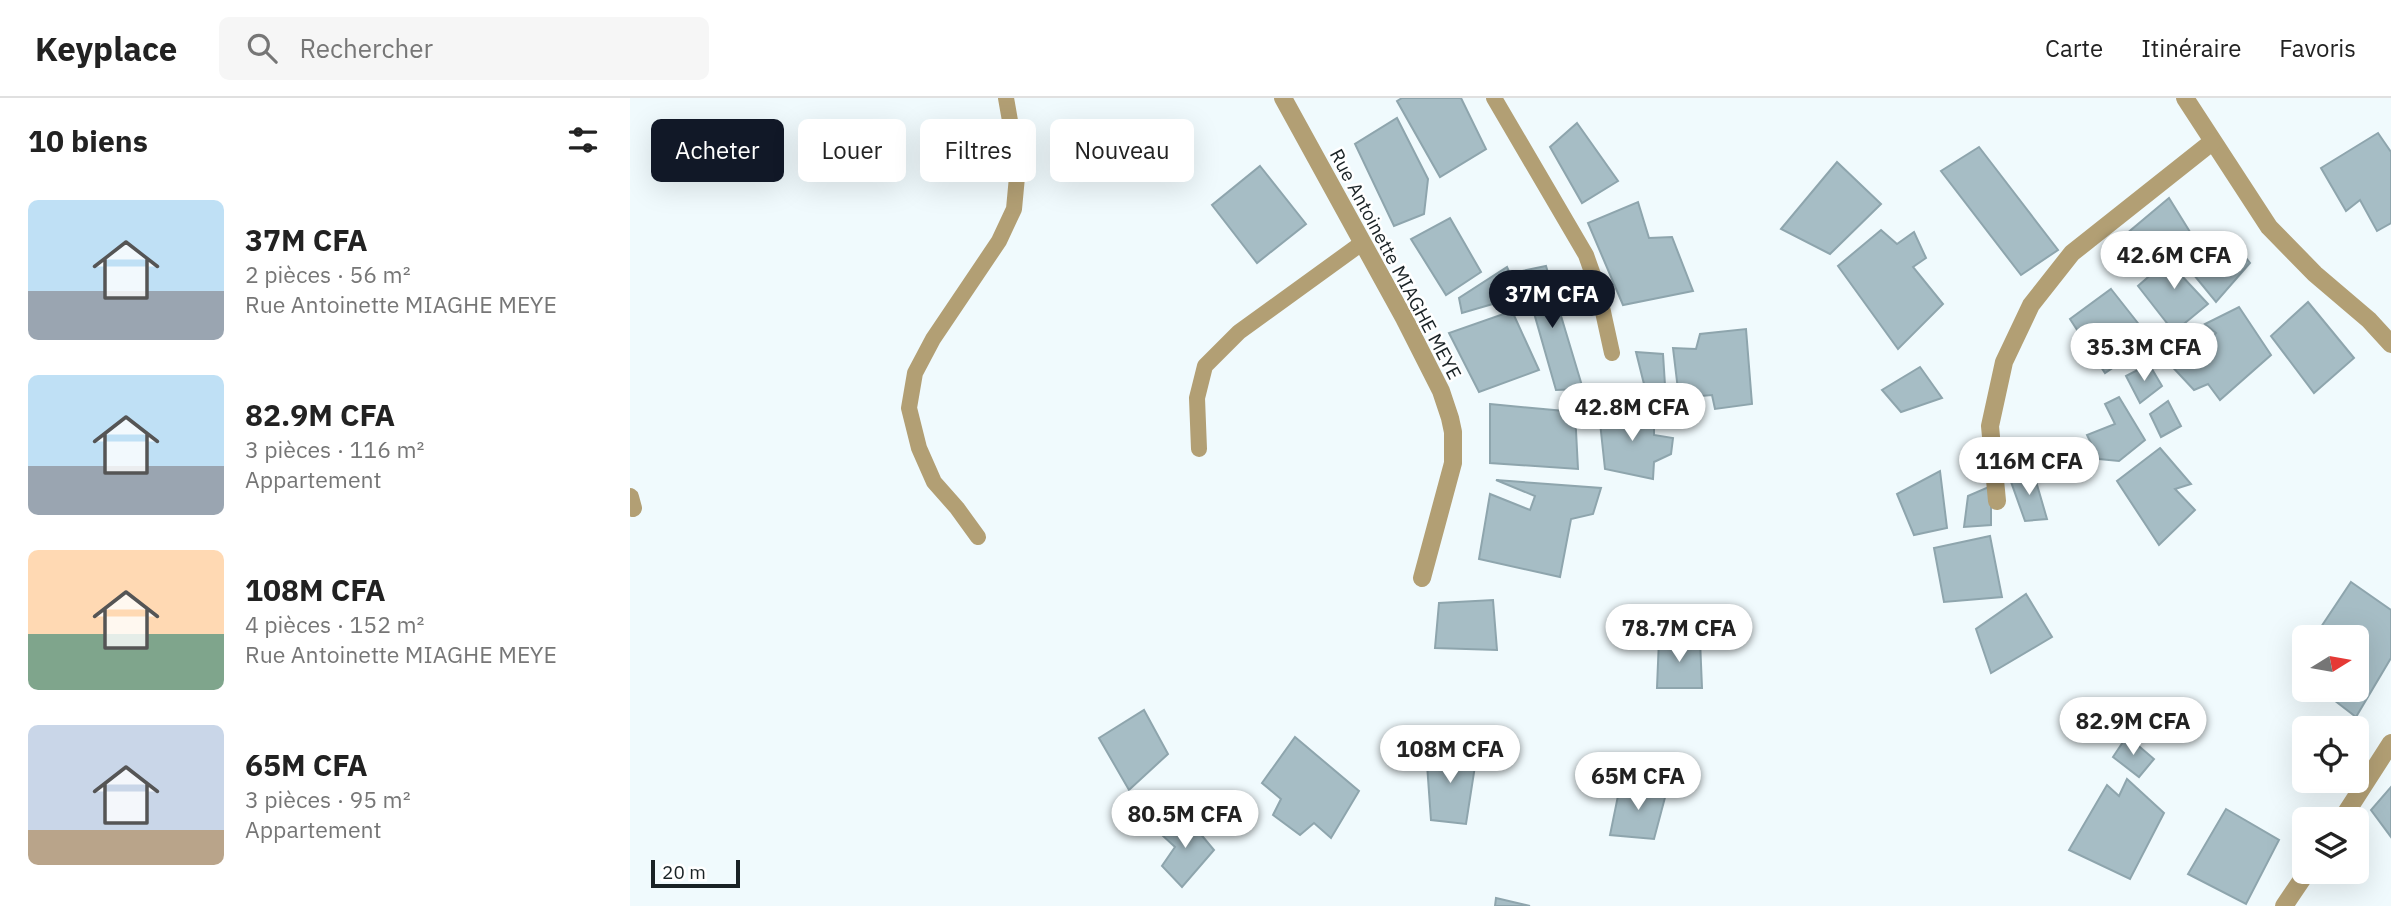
<!DOCTYPE html>
<html lang="fr">
<head>
<meta charset="utf-8">
<style>
	body { margin:0; font-family:"IBM Plex Sans",sans-serif; background:#f6f6f6; color:#222; height:100vh; display:flex; flex-direction:column; font-size:26px; white-space:nowrap }
	* { box-sizing:border-box; margin:0 }
	p { font-size:23px; color:#767676 }
	.icon { flex:none; width:38px; height:38px; fill:none; stroke:currentColor; stroke-width:2; stroke-linecap:round; stroke-linejoin:round }
	.map { position:relative; flex:1; overflow:hidden }
	.details { display:flex; flex-direction:column; background:#fff; width:630px }
	.details>* { flex:none }
	.banner { position:absolute; left:21px; top:21px; width:665px; height:63px; display:flex; gap:14px }
	.needle { width:46px; rotate:79deg }
	.tools { position:absolute; left:1662px; top:527px; display:grid; gap:14px }
	.tools a { display:grid; place-items:center; width:77px; height:77px; border-radius:10px; background:#fff; box-shadow:0 7px 28px #0002; font-size:35px }
	.scale { position:absolute; left:21px; bottom:18px; width:89px; box-sizing:border-box; padding-left:7px; border:4px solid #192225; border-top:0; font-size:19px; line-height:24px; white-space:nowrap; color:#192225; -webkit-text-stroke:5px #fff; paint-order:stroke }
	.price { position:absolute; translate:-50% -60px; padding:0 16px; border-radius:24px; background:#fff; color:#222; font-size:23px; line-height:46px; filter:drop-shadow(0 2px 4px #0008) }
	.price::after { content:''; position:absolute; left:50%; top:42px; width:21px; height:16px; margin-left:-10px; background:inherit; clip-path:polygon(0 0,100% 0,50% 100%) }
	.price.current { background:#111827; color:#fff }
	ul { padding:0; list-style:none }
	li { display:flex; align-items:center; gap:21px; height:175px; padding:0 28px }
	li span { display:grid; place-items:center; flex:none; width:196px; height:140px; border-radius:10px; color:#555 }
	li>.icon { margin-inline-start:auto }
	span .icon { width:84px; height:84px; fill:#fffc; stroke-width:1 }
	li b { font-size:30px }
	h2 { display:flex; justify-content:space-between; align-items:center; height:84px; padding:0 28px; font-size:30px }
	.pill { padding:0 24px; border-radius:10px; background:#fff; box-shadow:0 7px 28px #0002; font-size:24px; line-height:63px }
	.pill.current { background:#111827; color:#fff }
	header { display:flex; align-items:center; gap:42px; box-sizing:border-box; height:98px; padding:0 35px; background:#fff; border-bottom:2px solid #e0e0e0 }
	header strong { font-size:33px }
	nav { display:flex; gap:38px; margin-inline-start:auto; font-size:24px }
	.search { width:490px; height:63px; background:#f6f6f6; display:flex; align-items:center; gap:18px; box-sizing:border-box; padding:0 24px; border-radius:10px; color:#767676; font-size:26px }
	main { display:flex; flex:1; min-height:0 }
	.map>svg:first-child { display:block }
	.building { fill:#a6bdc5; stroke:#8ea5ad; stroke-width:2 }
	.lines { fill:none; stroke-linecap:round; stroke-linejoin:round }
	.lane { stroke:#b29f74; stroke-width:16 }
	.street { stroke:#b29f74; stroke-width:18 }
	.labels { text-anchor:middle; stroke-width:5; stroke-linejoin:round; paint-order:stroke }
	.street-label { font-size:19px; fill:#192225; stroke:#fff }
</style>
</head>
<body>
<header>
<strong>Keyplace</strong>
<div class="search"><svg class="icon" aria-label="search" viewBox="0 0 24 24"><circle cx="10" cy="10" r="6"/><path d="M15 15l6 6"/></svg>Rechercher</div>
<nav><a>Carte</a><a>Itinéraire</a><a>Favoris</a></nav>
</header>
<main>
<section class="details">
<h2>10 biens<svg class="icon" aria-label="filters" viewBox="0 0 24 24"><path d="M4 7h16M4 17h16"/><circle cx="9" cy="7" r="2"/><circle cx="15" cy="17" r="2"/></svg></h2>
<ul>
<li><span style="background:linear-gradient(#bfe0f5 65%,#9aa5b1 0)"><svg class="icon" aria-label="home" viewBox="0 0 24 24"><path d="M3 11l9-7 9 7M6 9v11h12V9"/></svg></span><div><b>37M CFA</b><p>2 pièces · 56 m²</p><p>Rue Antoinette MIAGHE MEYE</p></div></li>
<li><span style="background:linear-gradient(#bfe0f5 65%,#9aa5b1 0)"><svg class="icon" aria-label="home" viewBox="0 0 24 24"><path d="M3 11l9-7 9 7M6 9v11h12V9"/></svg></span><div><b>82.9M CFA</b><p>3 pièces · 116 m²</p><p>Appartement</p></div></li>
<li><span style="background:linear-gradient(#ffd9b3 60%,#7fa58c 0)"><svg class="icon" aria-label="home" viewBox="0 0 24 24"><path d="M3 11l9-7 9 7M6 9v11h12V9"/></svg></span><div><b>108M CFA</b><p>4 pièces · 152 m²</p><p>Rue Antoinette MIAGHE MEYE</p></div></li>
<li><span style="background:linear-gradient(#c9d6e8 75%,#b9a48a 0)"><svg class="icon" aria-label="home" viewBox="0 0 24 24"><path d="M3 11l9-7 9 7M6 9v11h12V9"/></svg></span><div><b>65M CFA</b><p>3 pièces · 95 m²</p><p>Appartement</p></div></li>
</ul>
</section>
<div class="map">
<svg width="1761" height="808" viewBox="0 0 1761 808">
	<rect width="100%" height="100%" fill="#f0fafd"/>
	<g class="building">
		<path d="M772 0H831L856 51 810 79 767 3Z"/>
		<path d="M767 20 798 81 794 116 764 128 725 46Z"/>
		<path d="M947 25 988 83 952 105 920 49Z"/>
		<path d="M1748 35 1761 54V125L1747 133 1730 102 1716 113 1691 70Z"/>
		<path d="M1349 49 1428 152 1391 177 1311 73Z"/>
		<path d="M1207 64 1251 106 1200 156 1151 131Z"/>
		<path d="M630 68 676 126 627 165 582 107Z"/>
		<path d="M1539 100 1560 134 1516 162 1511 155 1502 162 1489 142Z"/>
		<path d="M1008 104 1019 140 1042 139 1063 193 993 207 958 125Z"/>
		<path d="M820 120 851 174 816 197 781 141Z"/>
		<path d="M1251 132 1267 146 1284 134 1296 160 1283 169 1313 206 1268 251 1208 168Z"/>
		<path d="M1600 140 1620 165 1586 204 1564 177Z"/>
		<path d="M1556 146 1566 159 1550 176 1578 206 1544 234 1508 188Z"/>
		<path d="M916 168 953 291 926 292 892 173Z"/>
		<path d="M877 169 890 198 832 215 829 200Z"/>
		<path d="M1481 191 1522 243 1475 275 1440 221Z"/>
		<path d="M1678 204 1724 260 1684 295 1641 238Z"/>
		<path d="M1609 209 1641 257 1590 302 1578 286 1564 292 1536 262 1561 240 1572 247 1586 235 1575 226Z"/>
		<path d="M882 213 909 272 849 294 819 235Z"/>
		<path d="M1116 231 1122 306 1085 311 1082 297 1049 300 1043 250 1066 251 1070 236Z"/>
		<path d="M1006 254 1033 256 1036 303 1019 306Z"/>
		<path d="M1519 266 1532 288 1510 305 1496 278Z"/>
		<path d="M1290 269 1312 300 1271 314 1252 292Z"/>
		<path d="M1489 299 1515 342 1489 363 1469 361 1457 337 1485 326 1475 306Z"/>
		<path d="M1538 303 1551 328 1531 339 1520 316Z"/>
		<path d="M860 306 945 314 948 371 860 365Z"/>
		<path d="M969 315H1024V337L1043 340 1041 356 1024 364 1023 381 975 371Z"/>
		<path d="M1530 350 1561 386 1545 391 1565 412 1529 447 1487 383Z"/>
		<path d="M1310 373 1317 430 1284 437 1267 396Z"/>
		<path d="M1403 373 1417 421 1395 423 1380 381Z"/>
		<path d="M866 382 971 390 963 416 941 421 930 479 849 461 860 396 900 412 905 398Z"/>
		<path d="M1361 388V427L1334 429 1338 398Z"/>
		<path d="M1360 438 1372 499 1314 504 1304 450Z"/>
		<path d="M1721 484 1761 512V560L1726 619 1691 592H1727V539L1685 538Z"/>
		<path d="M1396 496 1422 539 1361 575 1346 531Z"/>
		<path d="M863 502 867 552 805 550 809 505Z"/>
		<path d="M1029 541 1070 542 1072 590H1027Z"/>
		<path d="M514 612 538 656 499 692 469 640Z"/>
		<path d="M1497 638 1524 661 1509 679 1483 659Z"/>
		<path d="M665 639 729 693 701 740 684 725 670 737 643 717 651 701 632 685Z"/>
		<path d="M796 652 847 655 836 726 801 722Z"/>
		<path d="M1497 681 1534 715 1500 781 1439 752 1477 687 1489 698Z"/>
		<path d="M990 688 1037 692 1024 741 980 737Z"/>
		<path d="M1761 689V739L1741 712Z"/>
		<path d="M1596 711 1649 742 1616 806 1558 776Z"/>
		<path d="M553 715 584 752 552 789 532 768 545 749 532 737Z"/>
		<path d="M866 800 900 808H865Z"/>
	</g>
	<g class="lines">
		<g class="lane">
			<path d="M864 0 956 157 968 191 982 255"/>
			<path d="M569 351 567 300 575 268 609 234 732 145"/>
			<path d="M348 439 327 410 304 384 289 350 279 310 285 275 303 241 369 143 384 111 388 68 376 0"/>
		</g>
		<g class="street">
			<path d="M653 0 774 220 811 293 820 320 823 334V365L792 480"/>
			<path d="M1555 0 1639 129 1685 176 1739 222 1761 246"/>
			<path d="M0 399 3 410"/>
			<path d="M1367 403 1360 328 1374 264 1401 207 1442 155 1582 44"/>
			<path d="M1712 721 1761 645"/>
			<path d="M1654 808 1677 774"/>
		</g>
	</g>
	<g class="labels">
		<g class="street-label">
			<text transform="translate(766 166) rotate(62)" y="7">Rue Antoinette MIAGHE MEYE</text>
		</g>
	</g>
</svg>
<div class="tools">
<a><svg class="needle" viewBox="-14 -14 28 28"><path d="M0-13l5 13h-10z" fill="#e53935"/><path d="M0 13l5-13h-10z" fill="#767676"/></svg></a>
<a><svg class="icon" aria-label="locate" viewBox="0 0 24 24"><circle cx="12" cy="12" r="6"/><path d="M12 2v4M12 18v4M2 12h4M18 12h4"/></svg></a>
<a><svg class="icon" aria-label="layers" viewBox="0 0 24 24"><path d="M12 4l9 5-9 5-9-5zM3 14l9 5 9-5"/></svg></a>
</div>
<div class="scale">20 m</div>
<b class="price" style="left:1544px;top:193px">42.6M CFA</b>
<b class="price current" style="left:922px;top:232px">37M CFA</b>
<b class="price" style="left:1514px;top:285px">35.3M CFA</b>
<b class="price" style="left:1002px;top:345px">42.8M CFA</b>
<b class="price" style="left:1399px;top:399px">116M CFA</b>
<b class="price" style="left:1049px;top:566px">78.7M CFA</b>
<b class="price" style="left:1503px;top:659px">82.9M CFA</b>
<b class="price" style="left:820px;top:687px">108M CFA</b>
<b class="price" style="left:1008px;top:714px">65M CFA</b>
<b class="price" style="left:555px;top:752px">80.5M CFA</b>
<div class="banner">
<a class="pill current">Acheter</a>
<a class="pill">Louer</a>
<a class="pill">Filtres</a>
<a class="pill">Nouveau</a>
</div>
</div>
</main>
</body>
</html>
